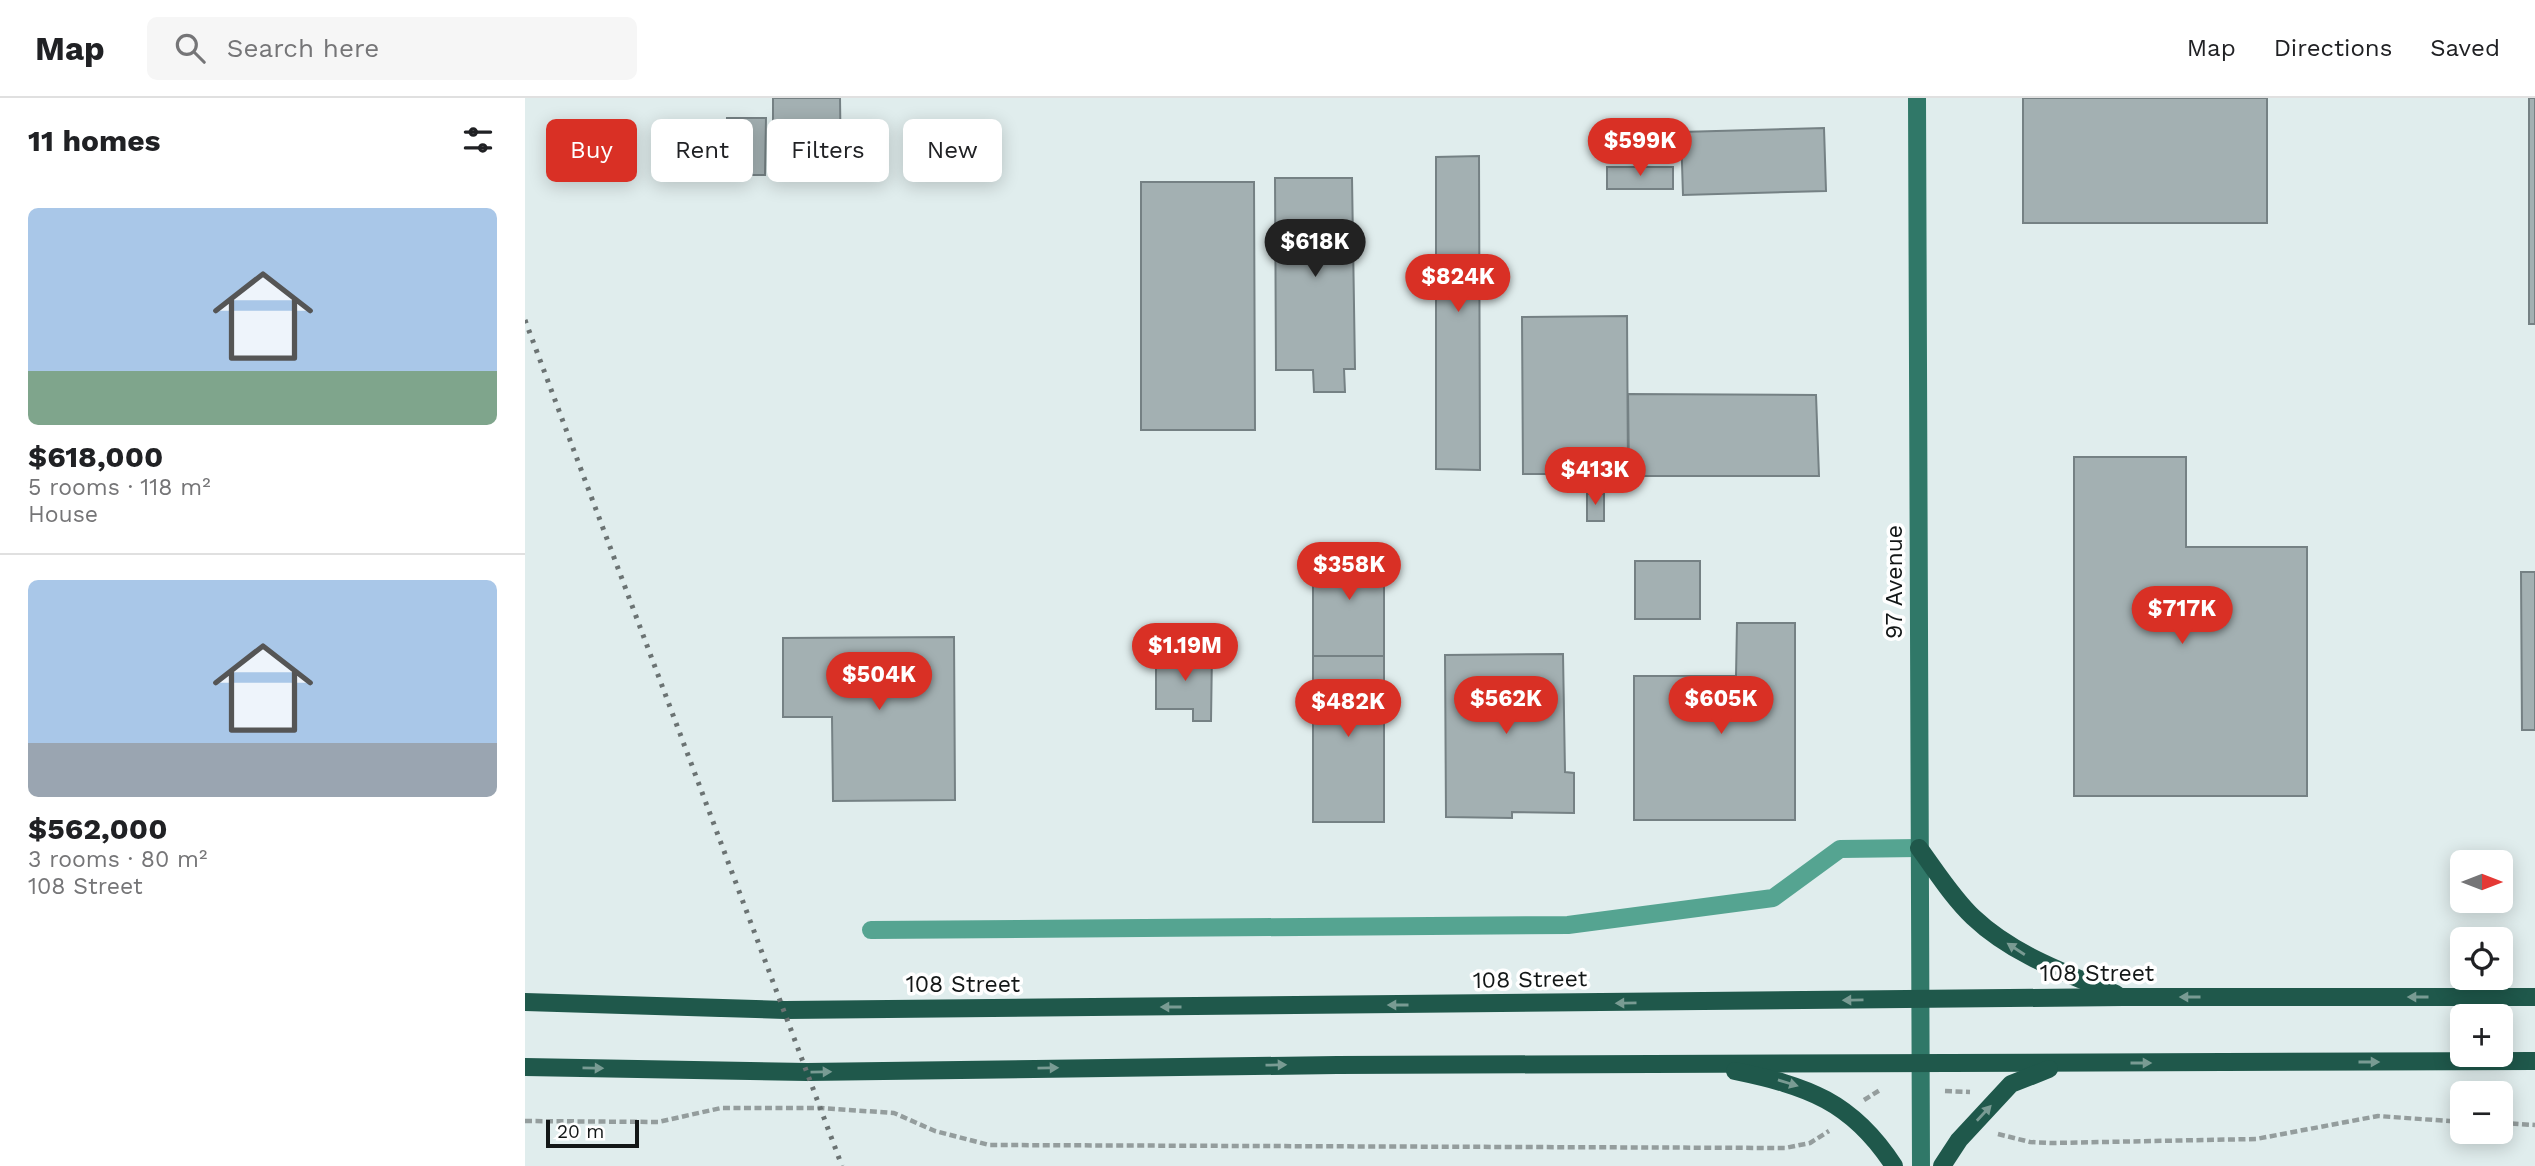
<!DOCTYPE html>
<html lang="en">
<head>
<meta charset="utf-8">
<style>
	body { margin:0; font-family:"Work Sans",sans-serif; background:#f6f6f6; color:#202124; height:100vh; display:flex; flex-direction:column; font-size:26px; white-space:nowrap }
	* { box-sizing:border-box; margin:0 }
	p { font-size:23px; color:#757577 }
	.icon { flex:none; width:38px; height:38px; fill:none; stroke:currentColor; stroke-width:2; stroke-linecap:round; stroke-linejoin:round }
	.map { position:relative; flex:1; overflow:hidden }
	.drawer { display:flex; flex-direction:column; background:#fff; width:525px }
	.drawer>* { flex:none }
	.banner { position:absolute; left:21px; top:21px; width:665px; height:63px; display:flex; gap:14px }
	.needle { width:46px; rotate:90deg }
	.tools { position:absolute; left:1925px; top:752px; display:grid; gap:14px }
	.tools a { display:grid; place-items:center; width:63px; height:63px; border-radius:10px; background:#fff; box-shadow:0 4px 18px #0003; font-size:35px }
	.scale { position:absolute; left:21px; bottom:18px; width:93px; box-sizing:border-box; padding-left:7px; border:4px solid #131717; border-top:0; font-size:19px; line-height:24px; white-space:nowrap; color:#131717; -webkit-text-stroke:5px #fff; paint-order:stroke }
	.price { position:absolute; translate:-50% -60px; padding:0 16px; border-radius:24px; background:#d93025; color:#fff; font-size:23px; line-height:46px; filter:drop-shadow(0 2px 4px #0008) }
	.price::after { content:''; position:absolute; left:50%; top:42px; width:21px; height:16px; margin-left:-10px; background:inherit; clip-path:polygon(0 0,100% 0,50% 100%) }
	.price.selected { background:#222; color:#fff }
	ul { padding:0; list-style:none }
	li { display:grid; align-content:center; gap:14px; height:371px; padding:0 28px }
	li+li { border-top:2px solid #e0e0e0 }
	li span { display:grid; place-items:center; height:217px; border-radius:10px; color:#555 }
	li>.icon { margin-inline-start:auto }
	span .icon { width:126px; height:126px; fill:#fffc; stroke-width:1 }
	li b { font-size:30px }
	h2 { display:flex; justify-content:space-between; align-items:center; height:84px; padding:0 28px; font-size:30px }
	.chip { padding:0 24px; border-radius:10px; background:#fff; box-shadow:0 4px 18px #0003; font-size:24px; line-height:63px }
	.chip.selected { background:#d93025; color:#fff }
	header { display:flex; align-items:center; gap:42px; box-sizing:border-box; height:98px; padding:0 35px; background:#fff; border-bottom:2px solid #e0e0e0 }
	header strong { font-size:33px }
	nav { display:flex; gap:38px; margin-inline-start:auto; font-size:24px }
	.search { width:490px; height:63px; background:#f6f6f6; display:flex; align-items:center; gap:18px; box-sizing:border-box; padding:0 24px; border-radius:10px; color:#757577; font-size:26px }
	main { display:flex; flex:1; min-height:0 }
	.map>svg:first-child { display:block }
	.building { fill:#a3b0b2; stroke:#758184; stroke-width:2 }
	.lines { fill:none; stroke-linecap:round; stroke-linejoin:round }
	.path { stroke:#949d9d; stroke-width:4.5; stroke-dasharray:7 3.5; stroke-linecap:butt }
	.lane { stroke:#55a491; stroke-width:18 }
	.secondary { stroke:#307868; stroke-width:18 }
	.primary { stroke:#1f584b; stroke-width:18 }
	.rail { stroke:#6b7373; stroke-width:5; stroke-dasharray:3.5 7; stroke-linecap:butt }
	.oneway { fill:#799b93 }
	.labels { text-anchor:middle; stroke-width:7; stroke-linejoin:round; paint-order:stroke }
	.street-label { font-size:23px; fill:#131717; stroke:#fff }
</style>
</head>
<body>
<header>
<strong>Map</strong>
<div class="search"><svg class="icon" aria-label="search" viewBox="0 0 24 24"><circle cx="10" cy="10" r="6"/><path d="M15 15l6 6"/></svg>Search here</div>
<nav><a>Map</a><a>Directions</a><a>Saved</a></nav>
</header>
<main>
<section class="drawer">
<h2>11 homes<svg class="icon" aria-label="filters" viewBox="0 0 24 24"><path d="M4 7h16M4 17h16"/><circle cx="9" cy="7" r="2"/><circle cx="15" cy="17" r="2"/></svg></h2>
<ul>
<li><span style="background:linear-gradient(#a9c7e8 75%,#7fa58c 0)"><svg class="icon" aria-label="home" viewBox="0 0 24 24"><path d="M3 11l9-7 9 7M6 9v11h12V9"/></svg></span><div><b>$618,000</b><p>5 rooms · 118 m²</p><p>House</p></div></li>
<li><span style="background:linear-gradient(#a9c7e8 75%,#9aa5b1 0)"><svg class="icon" aria-label="home" viewBox="0 0 24 24"><path d="M3 11l9-7 9 7M6 9v11h12V9"/></svg></span><div><b>$562,000</b><p>3 rooms · 80 m²</p><p>108 Street</p></div></li>
</ul>
</section>
<div class="map">
<svg width="2010" height="1068" viewBox="0 0 2010 1068">
	<rect width="100%" height="100%" fill="#e0eded"/>
	<g class="building">
		<path d="M248 0H315L316 76 248 77Z"/>
		<rect x="1498" y="0" width="244" height="125"/>
		<rect x="2004" y="0" width="6" height="226"/>
		<path d="M202 20H241L240 77H201Z"/>
		<path d="M1299 30 1301 93 1158 97 1156 34Z"/>
		<path d="M954 58 955 372 911 371V59Z"/>
		<rect x="1082" y="69" width="66" height="22"/>
		<path d="M750 80H827L830 271H819L820 294H789L788 272H751Z"/>
		<path d="M616 84H729L730 332H616Z"/>
		<path d="M1102 218 1103 376H998L997 219Z"/>
		<path d="M1103 296 1291 297 1294 378H1104Z"/>
		<path d="M1549 359H1661V449H1782V698H1549Z"/>
		<rect x="1062" y="396" width="17" height="27"/>
		<rect x="788" y="450" width="71" height="108"/>
		<rect x="1110" y="463" width="65" height="58"/>
		<path d="M1996 474H2010V632H1997Z"/>
		<path d="M1212 525H1270V722H1109V578H1211Z"/>
		<path d="M429 539 430 702 308 703 307 619H258V540Z"/>
		<path d="M631 554H687L686 623H668V611H631Z"/>
		<path d="M1038 556 1040 674 1049 675V715L987 714V720L921 719 920 557Z"/>
		<rect x="788" y="558" width="71" height="166"/>
	</g>
	<g class="lines">
		<g class="path">
			<path d="M1420 993 1445 994"/>
			<path d="M1339 1002 1355 992"/>
			<path d="M0 1023 133 1024 196 1010H295L369 1015 410 1033 464 1047 1260 1050 1285 1045 1304 1033"/>
			<path d="M1976 1025 2010 1027"/>
			<path d="M1473 1036 1505 1044 1527 1045 1731 1041 1853 1018 1937 1024"/>
		</g>
		<path class="lane" d="M346 832 1043 827 1248 800 1315 751 1394 750"/>
		<path class="secondary" d="M1392 0 1396 1068"/>
		<g class="primary">
			<path d="M1394 750C1411 773 1427 799 1448 819 1488 857 1541 875 1591 896"/>
			<path d="M0 904 260 912 1598 899H2010"/>
			<path d="M0 969 282 974 812 967 2010 963"/>
			<path d="M1210 973C1282 988 1327 1003 1369 1068"/>
			<path d="M1417 1068 1434 1042 1486 986 1524 971"/>
		</g>
		<path class="rail" d="M0 222 317 1068"/>
	</g>
	<defs><path id="oneway-solid" d="M-6-.8H1V-3.2L6.5 0L1 3.2V.8H-6Z" transform="scale(1.75)"/></defs>
	<g class="oneway">
		<use href="#oneway-solid" transform="translate(1491 851) rotate(-147)"/>
		<use href="#oneway-solid" transform="translate(1665 899) rotate(180)"/>
		<use href="#oneway-solid" transform="translate(1893 899) rotate(180)"/>
		<use href="#oneway-solid" transform="translate(1328 902) rotate(179)"/>
		<use href="#oneway-solid" transform="translate(1101 905) rotate(179)"/>
		<use href="#oneway-solid" transform="translate(873 907) rotate(180)"/>
		<use href="#oneway-solid" transform="translate(646 909) rotate(180)"/>
		<use href="#oneway-solid" transform="translate(1844 964)"/>
		<use href="#oneway-solid" transform="translate(1616 965)"/>
		<use href="#oneway-solid" transform="translate(751 967) rotate(-1)"/>
		<use href="#oneway-solid" transform="translate(68 970) rotate(1)"/>
		<use href="#oneway-solid" transform="translate(523 970) rotate(-1)"/>
		<use href="#oneway-solid" transform="translate(296 974) rotate(-1)"/>
		<use href="#oneway-solid" transform="translate(1263 985) rotate(17)"/>
		<use href="#oneway-solid" transform="translate(1459 1015) rotate(-47)"/>
	</g>
	<g class="labels">
		<g class="street-label">
			<text transform="translate(1369 484) rotate(-90)" y="8">97 Avenue</text>
			<text x="1572" y="883">108 Street</text>
			<text transform="translate(1005 881) rotate(-1)" y="8">108 Street</text>
			<text x="438" y="894">108 Street</text>
		</g>
	</g>
</svg>
<div class="tools">
<a><svg class="needle" viewBox="-14 -14 28 28"><path d="M0-13l5 13h-10z" fill="#e53935"/><path d="M0 13l5-13h-10z" fill="#757577"/></svg></a>
<a><svg class="icon" aria-label="locate" viewBox="0 0 24 24"><circle cx="12" cy="12" r="6"/><path d="M12 2v4M12 18v4M2 12h4M18 12h4"/></svg></a>
<a>+</a>
<a>−</a>
</div>
<div class="scale">20 m</div>
<b class="price" style="left:1115px;top:80px">$599K</b>
<b class="price selected" style="left:790px;top:181px">$618K</b>
<b class="price" style="left:933px;top:216px">$824K</b>
<b class="price" style="left:1070px;top:409px">$413K</b>
<b class="price" style="left:824px;top:504px">$358K</b>
<b class="price" style="left:1657px;top:548px">$717K</b>
<b class="price" style="left:660px;top:585px">$1.19M</b>
<b class="price" style="left:354px;top:614px">$504K</b>
<b class="price" style="left:981px;top:638px">$562K</b>
<b class="price" style="left:1196px;top:638px">$605K</b>
<b class="price" style="left:823px;top:641px">$482K</b>
<div class="banner">
<a class="chip selected">Buy</a>
<a class="chip">Rent</a>
<a class="chip">Filters</a>
<a class="chip">New</a>
</div>
</div>
</main>
</body>
</html>
